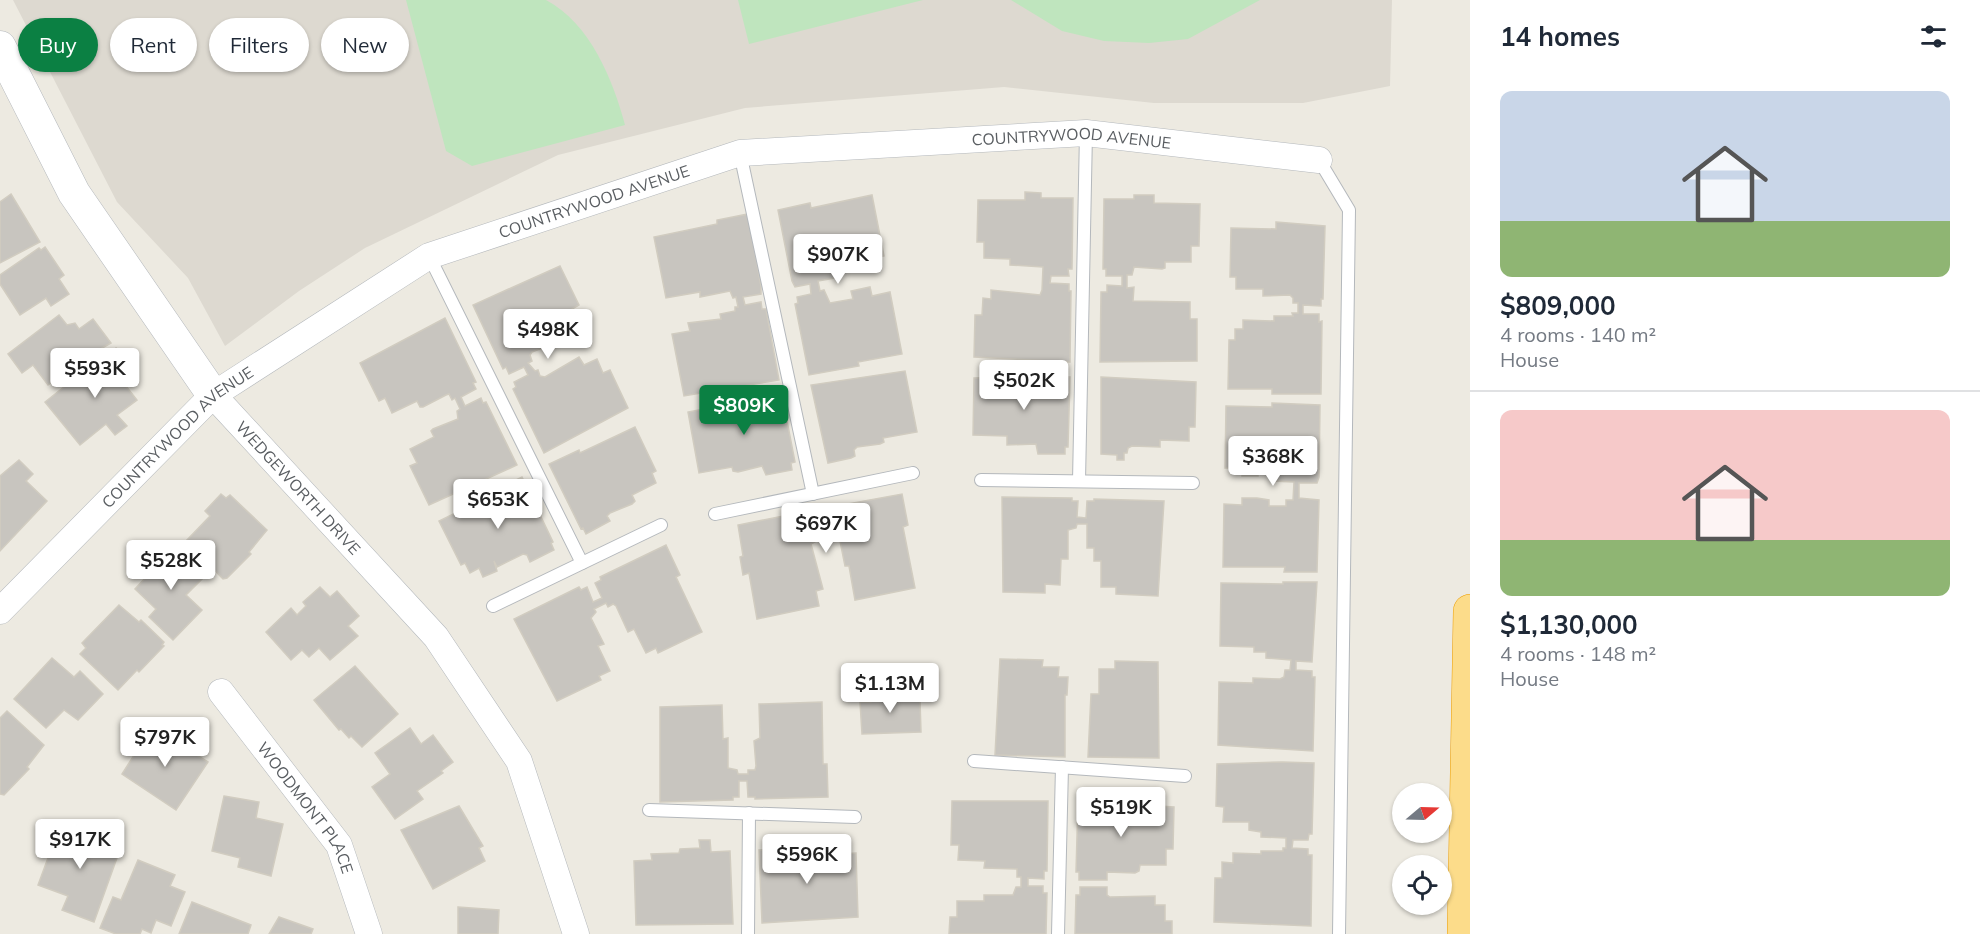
<!DOCTYPE html>
<html lang="en">
<head>
<meta charset="utf-8">
<style>
	body { margin:0; font-family:Mulish,sans-serif; background:#f2f2f3; color:#1f2937; height:100vh; display:flex; flex-direction:column; font-size:22px; white-space:nowrap }
	* { box-sizing:border-box; margin:0 }
	p { font-size:20px; color:#747a83 }
	.icon { flex:none; width:33px; height:33px; fill:none; stroke:currentColor; stroke-width:2; stroke-linecap:round; stroke-linejoin:round }
	.map { position:relative; flex:1; overflow:hidden }
	.side { display:flex; flex-direction:column; background:#fff; width:510px }
	.side>* { flex:none }
	.banner { position:absolute; left:18px; top:18px; width:570px; height:54px; display:flex; gap:12px }
	.needle { width:39px; rotate:71deg }
	.fabs { position:absolute; left:1392px; top:783px; display:grid; gap:12px }
	.fabs a { display:grid; place-items:center; width:60px; height:60px; border-radius:50%; background:#fff; box-shadow:0 2px 4px #0004; font-size:30px }
	.price { position:absolute; translate:-50% -51px; padding:0 14px; border-radius:6px; background:#fff; color:#222; font-size:20px; line-height:39px; filter:drop-shadow(0 2px 3px #0008) }
	.price::after { content:''; position:absolute; left:50%; top:36px; width:18px; height:14px; margin-left:-9px; background:inherit; clip-path:polygon(0 0,100% 0,50% 100%) }
	.price.selected { background:#0b8043; color:#fff }
	ul { padding:0; list-style:none }
	li { display:grid; align-content:center; gap:12px; height:318px; padding:0 30px }
	li+li { border-top:2px solid #e0e1e3 }
	li span { display:grid; place-items:center; height:186px; border-radius:12px; color:#555 }
	li>.icon { margin-inline-start:auto }
	span .icon { width:108px; height:108px; fill:#fffc; stroke-width:1 }
	li b { font-size:26px }
	h2 { display:flex; justify-content:space-between; align-items:center; height:72px; padding:0 30px; font-size:26px }
	.chip { padding:0 21px; border-radius:27px; background:#fff; box-shadow:0 2px 4px #0004; font-size:21px; line-height:54px }
	.chip.selected { background:#0b8043; color:#fff }
	main { display:flex; flex:1; min-height:0 }
	.map>svg:first-child { display:block }
	.education { fill:#ddd9d0 }
	.green { fill:#bfe5be }
	.building { fill:#c8c5bf; stroke:#d1ccc0; stroke-width:1.5 }
	.lines { fill:none; stroke-linecap:round; stroke-linejoin:round }
	.service-casing { stroke:#b4b8bc; stroke-width:14 }
	.minor-casing { stroke:#b4b8bc; stroke-width:27 }
	.tertiary-casing { stroke:#b4b8bc; stroke-width:33 }
	.motorway-casing { stroke:#ec9d02; stroke-width:34 }
	.service { stroke:#fff; stroke-width:12 }
	.minor { stroke:#fff; stroke-width:26 }
	.tertiary { stroke:#fff; stroke-width:32 }
	.motorway { stroke:#fcdc8a; stroke-width:33 }
	.labels { text-anchor:middle; stroke-width:6; stroke-linejoin:round; paint-order:stroke }
	.street-label { font-size:16px; fill:#5a5e62; stroke:#fff }
</style>
</head>
<body>
<main>
<div class="map">
<svg width="1470" height="934" viewBox="0 0 1470 934">
	<rect width="100%" height="100%" fill="#edeae1"/>
	<path class="education" d="M13 0H1392L1390 86 1303 103H1154L1004 87 745 108 558 155 365 248 299 291 225 346 188 278 117 202Z"/>
	<g class="green">
		<path d="M406 0H546C590 23 613 80 625 125L472 166 446 151Z"/>
		<path d="M738 0H923L749 44Z"/>
		<path d="M1011 0H1260L1188 39 1149 43 1104 41 1062 31Z"/>
	</g>
	<g class="building">
		<path d="M1025 192 1041 193V198H1073L1072 269H1068L1069 276H1051L1050 283 1069 284V291H1071L1070 362 974 357 975 315H982L983 298 991 299V290L1040 295 1042 290 1043 267 1010 265V259L984 258V242H977L978 200H1025Z"/>
		<path d="M11 194 40 242 0 263V202Z"/>
		<path d="M872 195 884 256 851 262V267L847 269H839L841 277 818 281 820 291 824 290 830 303 853 299 851 291 870 287 872 296 890 292 902 354 858 362 859 366 809 375 795 304 798 303 797 297 811 294 810 284 795 287 792 281 778 210 810 203 811 208Z"/>
		<path d="M1134 195H1154V203L1200 204 1199 246H1191V262H1165V268L1162 269 1134 267 1132 275H1127V288L1134 287 1133 301 1190 302V319H1197V361L1100 362 1101 292H1107V285L1122 286V276H1106V269H1103L1104 199H1134Z"/>
		<path d="M748 214 761 286V294L743 297 745 305 761 302 762 309H766L779 380 684 396 672 334 690 331 688 323 721 319 720 314 735 311V307H738L736 297 733 298 730 291 700 297V292L666 298 654 237 717 224V220Z"/>
		<path d="M1276 222 1325 226 1323 299H1321V306L1303 305V314H1319V322L1322 321 1321 394H1272V389H1228L1229 340H1235V329H1243V320L1274 321V316H1293L1292 313H1298V303H1293V298L1290 295 1263 296V289H1236V277H1230L1231 228 1276 229Z"/>
		<path d="M45 247 64 275 59 279 69 294 51 306 46 298 20 315 0 284V275L39 248 41 250Z"/>
		<path d="M560 266 579 305 572 309 579 323 555 334 558 340 555 343 532 352 530 355 532 361 528 363 535 371 538 370 540 376 545 377 579 357 584 365 597 359 603 373 610 370 628 408 544 453 513 389 516 387 514 382 528 375 524 367 509 374 506 367 503 369 473 305Z"/>
		<path d="M59 315 67 325 75 323 79 329 93 319 111 343 83 359 48 385 33 365 22 373 8 354Z"/>
		<path d="M445 318 476 382 473 383 476 389 461 397 465 406 481 398 483 403 486 402 517 465 429 505 410 466 417 463 410 449 434 437 431 431 433 429 458 419 457 411 460 409 455 398 452 400 449 394 446 395 423 407H420L417 401 392 413 385 398 379 401 360 363Z"/>
		<path d="M116 348 134 371 122 381 137 400 117 415 127 426 115 435 106 424 80 445 45 402 74 379 76 381Z"/>
		<path d="M905 371 917 432 883 438 884 442 880 444 857 447 854 450 855 456 851 458 828 463 811 385Z"/>
		<path d="M1038 376 1070 377 1068 447H1065V454H1038L1036 444 1007 445V436L973 435 974 378Z"/>
		<path d="M1101 377 1196 382 1195 427H1189V441L1160 440V447L1132 446 1128 448 1127 453H1124V460H1117V455L1101 454Z"/>
		<path d="M781 390 795 462 791 463 792 470 766 475 762 466 738 472 733 471 732 467 699 473 688 412 750 400 749 396Z"/>
		<path d="M1272 403 1320 405 1319 477 1317 483H1299V498L1319 500 1317 572H1284L1285 567H1223L1224 504 1242 505V498H1257L1269 500V506H1286V500H1293L1294 482 1271 481V473L1262 474 1258 473V469V476H1242V468H1225L1226 406 1272 407Z"/>
		<path d="M635 427 656 471 652 473 656 483 632 495 635 501 632 504 610 513 607 516 610 521 586 534 583 528 581 529 549 464 579 450 580 453Z"/>
		<path d="M19 460 33 474 26 481 47 501 0 551V476Z"/>
		<path d="M522 477 553 542 551 543 554 550 530 562 527 555 523 554 497 567 494 561 497 571 483 577 479 568 470 573 465 563 461 565 439 521 494 494 493 491Z"/>
		<path d="M221 494 226 498 230 495 267 530 249 552 251 554 227 578 223 579 186 541 210 516 205 511Z"/>
		<path d="M902 494 908 525 903 527 915 588 855 600 849 566H845L839 536 819 535 820 539 811 544 823 589 816 591 819 606 757 619 749 573 743 575 740 557 743 556 738 525 809 511V515L815 514 818 529 827 527 824 512 832 510 831 507Z"/>
		<path d="M1002 497 1072 498V501H1078L1077 517 1086 518 1087 501H1094V499L1164 501 1158 596 1116 594V587H1101V561H1094V548H1087V524H1077L1076 528 1068 530V559H1061L1060 585 1045 584V593L1003 592Z"/>
		<path d="M666 545 680 575 676 577 702 632 658 653 656 648 646 653 634 629 628 632 616 606 613 604 608 607 606 603 594 609 596 612 591 618 604 644 598 646 610 671 599 676 601 680 557 701 514 619 579 587 581 590 587 587 593 602 602 598 595 583 601 580 600 577Z"/>
		<path d="M173 548 205 576 186 595 202 610 173 640 149 617 156 609 135 589 148 575 140 568 154 553 161 560Z"/>
		<path d="M1283 582H1317L1312 662 1296 661V670L1312 671V677H1315L1313 751 1218 745 1219 682 1253 683V678L1280 679 1284 677 1285 670H1290L1291 660 1266 658V652H1254V647L1220 646 1221 583 1283 584Z"/>
		<path d="M320 587 330 597 337 591 359 616 348 626 358 636 330 660 319 648 309 657 302 650 291 660 266 632 291 608 297 615 306 606 303 602Z"/>
		<path d="M119 605 139 622 141 620 164 642 162 645 164 646 139 672 137 670 118 690 80 654 86 648 82 643Z"/>
		<path d="M52 658 74 677 80 671 103 694 78 720 64 710 46 728 14 699Z"/>
		<path d="M1000 659 1043 660 1042 667H1059L1058 677H1068L1067 695H1065V757L995 755Z"/>
		<path d="M1115 661 1158 662 1159 758 1088 757 1091 694H1099V669H1115Z"/>
		<path d="M355 666 398 714 362 747 351 736 349 738 341 729 339 730 314 700Z"/>
		<path d="M903 690V700H920L921 732 862 734 860 702H871V691Z"/>
		<path d="M822 702 823 764H827L828 797 755 799V797H748L747 781H739V797H733V800L660 802V707L722 705 723 739 728 738V768L737 770 738 774H748V770H755L756 766 754 741 760 738 759 704Z"/>
		<path d="M7 711 44 745 27 767 29 769 4 795 0 794V718Z"/>
		<path d="M152 727 208 762 176 810 122 774Z"/>
		<path d="M410 728 421 744 433 735 453 762 441 771 443 773 417 791 423 799 395 819 372 787 390 774 375 753Z"/>
		<path d="M1282 762 1314 763 1312 834H1309L1308 840H1293L1292 848 1308 849V855H1312L1311 926 1214 922 1215 878H1222V862L1233 863V853L1261 854V851H1283V848H1286V838L1261 837V832L1249 830V822H1223L1224 807 1216 806 1217 764Z"/>
		<path d="M224 796 259 802 256 818 283 824 271 876 238 867 240 858 212 851Z"/>
		<path d="M952 801H1048L1047 871H1044V879L1028 878V886H1043V893H1047L1046 934H949L950 917H957V901H984V895H1013L1016 887H1021V877H1017V869L984 868 985 861 958 860 959 845H951Z"/>
		<path d="M1078 801 1174 807 1173 849H1166V865H1140L1139 871 1135 873 1107 872V880H1079V872H1076Z"/>
		<path d="M459 806 483 846 479 848 485 861 433 889 401 830Z"/>
		<path d="M62 820 93 832 86 847 96 851 101 836 122 844 94 922 62 910 68 896 38 885Z"/>
		<path d="M699 840H710L711 852 730 851 733 924 636 925 634 861 652 860 651 854 679 853 680 849 700 848Z"/>
		<path d="M793 849 823 850 824 855 856 853 858 917 762 923 759 850Z"/>
		<path d="M138 860 175 875 170 886 185 892 171 926 156 920 151 933 142 929 140 934H116L100 928 113 897 121 900Z"/>
		<path d="M1080 887H1107V895L1110 897 1155 896V905H1165V921H1172V934H1075L1076 895H1080Z"/>
		<path d="M192 902 251 925 248 934H179Z"/>
		<path d="M458 907 499 910 498 934H458Z"/>
		<path d="M279 917 313 929 311 934H269Z"/>
	</g>
	<g class="lines">
		<g class="service-casing">
			<g id="service">
				<path d="M740 153 813 494"/>
				<path d="M1319 160 1349 210 1339 934"/>
				<path d="M429 256 582 563"/>
				<path d="M981 480 1193 483"/>
				<path d="M1079 481 1086 133"/>
				<path d="M715 514 913 473"/>
				<path d="M493 606 661 525"/>
				<path d="M974 761 1185 776"/>
				<path d="M649 810 855 817"/>
				<path d="M748 934 749 813"/>
				<path d="M1058 934 1062 767"/>
			</g>
		</g>
		<g class="minor-casing">
			<g id="minor">
				<path id="s1" d="M213 395 436 637 519 761 576 934"/>
				<path id="s2" d="M0 611 213 395 429 256 740 153 1086 133 1319 160"/>
				<path id="s3" d="M221 692 339 845 369 934"/>
			</g>
		</g>
		<g class="tertiary-casing">
			<path id="tertiary" d="M0 47 74 193 213 395"/>
		</g>
		<g class="motorway-casing">
			<path id="motorway" d="M1464 934 1470 611"/>
		</g>
		<use href="#service" class="service"/>
		<use href="#minor" class="minor"/>
		<use href="#tertiary" class="tertiary"/>
		<use href="#motorway" class="motorway"/>
	</g>
	<g class="labels">
		<g class="street-label">
			<text dy="6" stroke="none"><textPath href="#s2" startOffset="1220">COUNTRYWOOD AVENUE</textPath></text>
			<text dy="6" stroke="none"><textPath href="#s2" startOffset="734">COUNTRYWOOD AVENUE</textPath></text>
			<text dy="6" stroke="none"><textPath href="#s2" startOffset="249">COUNTRYWOOD AVENUE</textPath></text>
			<text dy="6" stroke="none"><textPath href="#s1" startOffset="126">WEDGEWORTH DRIVE</textPath></text>
			<text dy="6" stroke="none"><textPath href="#s3" startOffset="144">WOODMONT PLACE</textPath></text>
		</g>
	</g>
</svg>
<div class="fabs">
<a><svg class="needle" viewBox="-14 -14 28 28"><path d="M0-13l5 13h-10z" fill="#e53935"/><path d="M0 13l5-13h-10z" fill="#747a83"/></svg></a>
<a><svg class="icon" aria-label="locate" viewBox="0 0 24 24"><circle cx="12" cy="12" r="6"/><path d="M12 2v4M12 18v4M2 12h4M18 12h4"/></svg></a>
</div>
<b class="price" style="left:838px;top:285px">$907K</b>
<b class="price" style="left:548px;top:360px">$498K</b>
<b class="price" style="left:95px;top:399px">$593K</b>
<b class="price" style="left:1024px;top:411px">$502K</b>
<b class="price selected" style="left:744px;top:436px">$809K</b>
<b class="price" style="left:1273px;top:487px">$368K</b>
<b class="price" style="left:498px;top:530px">$653K</b>
<b class="price" style="left:826px;top:554px">$697K</b>
<b class="price" style="left:171px;top:591px">$528K</b>
<b class="price" style="left:890px;top:714px">$1.13M</b>
<b class="price" style="left:165px;top:768px">$797K</b>
<b class="price" style="left:1121px;top:838px">$519K</b>
<b class="price" style="left:80px;top:870px">$917K</b>
<b class="price" style="left:807px;top:885px">$596K</b>
<div class="banner">
<a class="chip selected">Buy</a>
<a class="chip">Rent</a>
<a class="chip">Filters</a>
<a class="chip">New</a>
</div>
</div>
<section class="side">
<h2>14 homes<svg class="icon" aria-label="filters" viewBox="0 0 24 24"><path d="M4 7h16M4 17h16"/><circle cx="9" cy="7" r="2"/><circle cx="15" cy="17" r="2"/></svg></h2>
<ul>
<li><span style="background:linear-gradient(#c9d6e8 70%,#8fb573 0)"><svg class="icon" aria-label="home" viewBox="0 0 24 24"><path d="M3 11l9-7 9 7M6 9v11h12V9"/></svg></span><div><b>$809,000</b><p>4 rooms · 140 m²</p><p>House</p></div></li>
<li><span style="background:linear-gradient(#f6c9c9 70%,#8fb573 0)"><svg class="icon" aria-label="home" viewBox="0 0 24 24"><path d="M3 11l9-7 9 7M6 9v11h12V9"/></svg></span><div><b>$1,130,000</b><p>4 rooms · 148 m²</p><p>House</p></div></li>
</ul>
</section>
</main>
</body>
</html>
